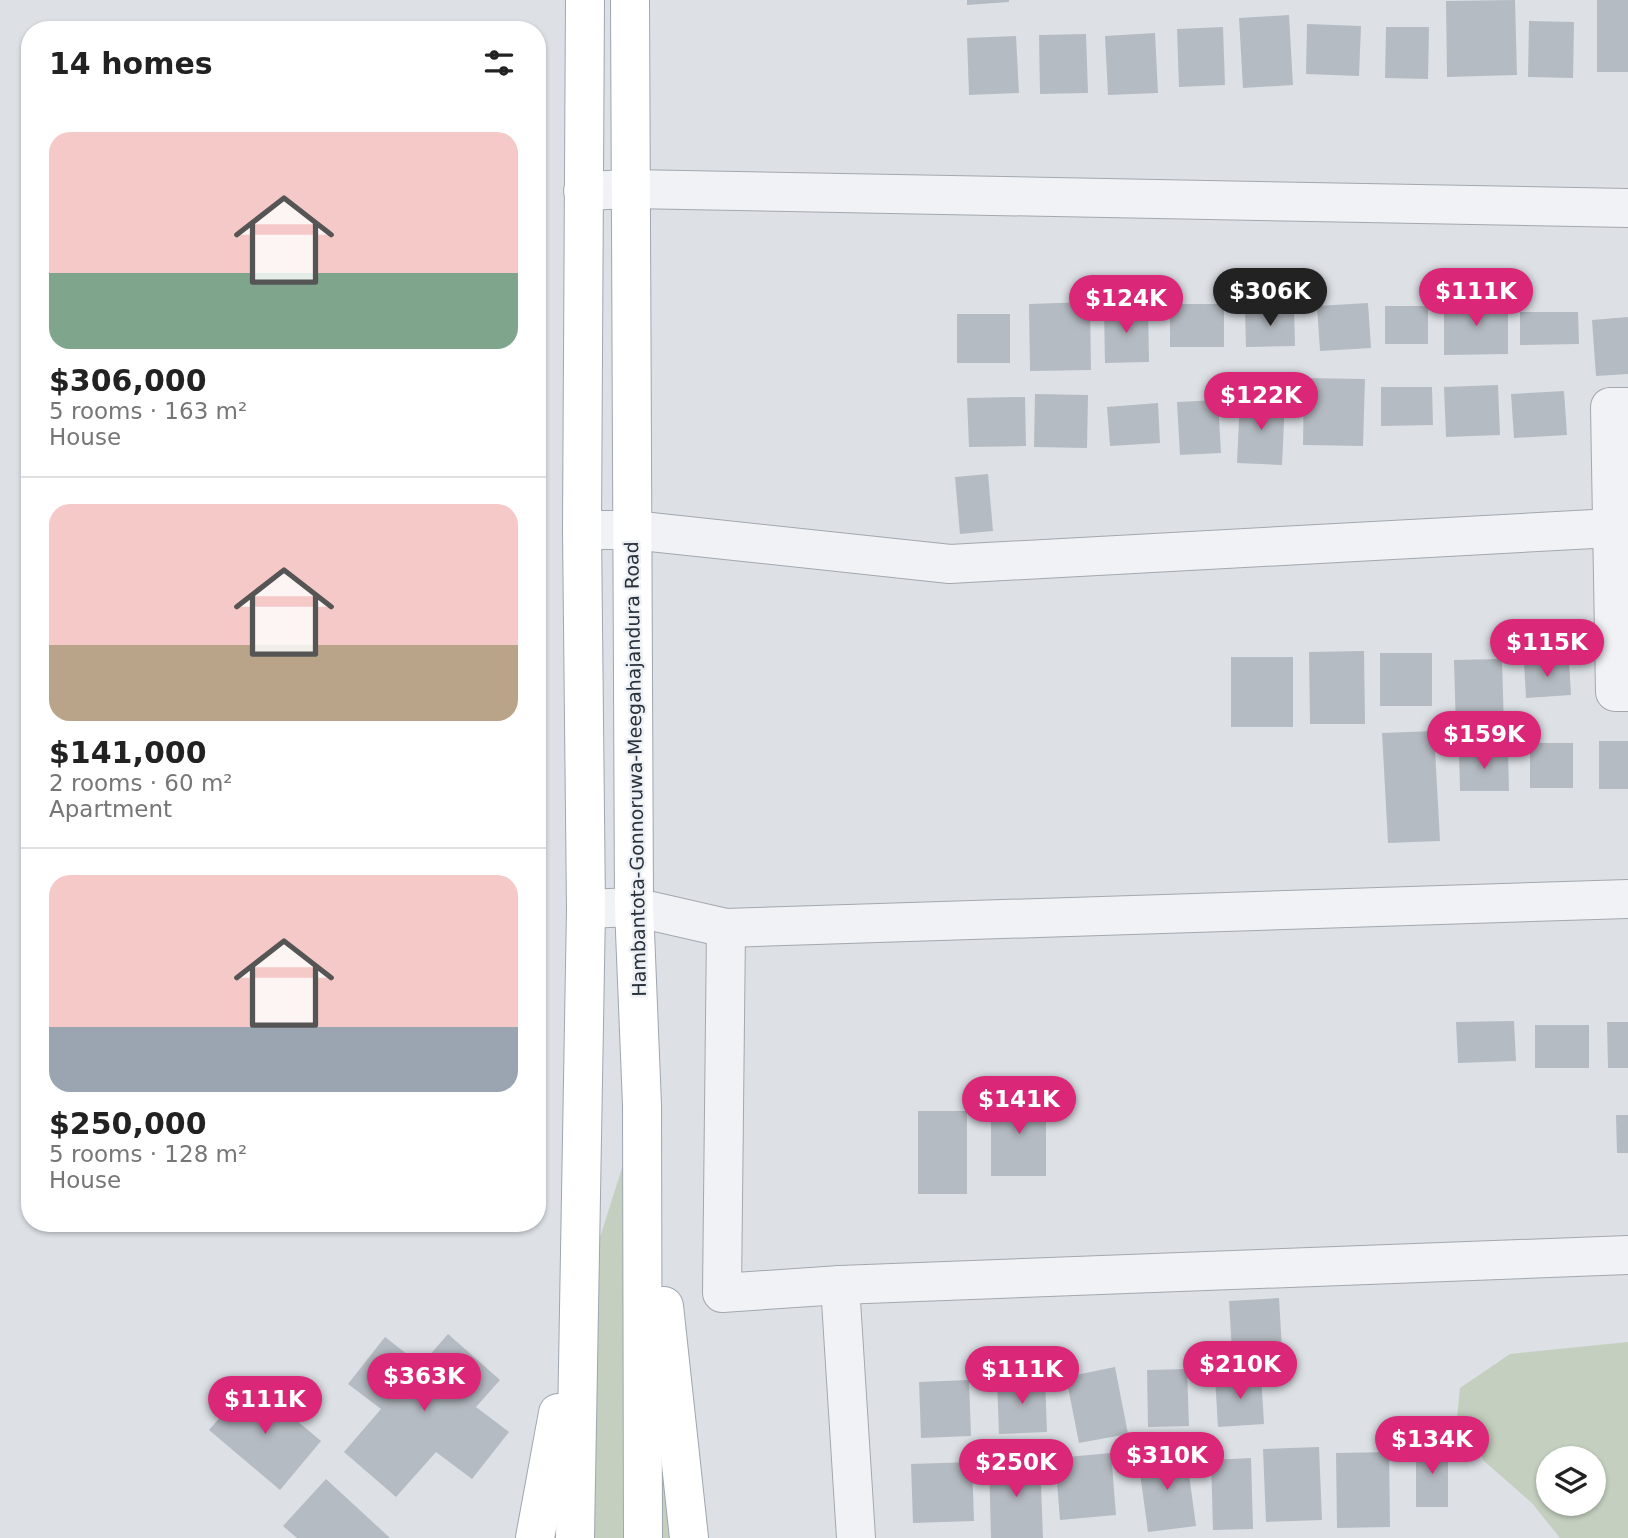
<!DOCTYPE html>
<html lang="en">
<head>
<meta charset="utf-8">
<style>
	body { margin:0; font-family:"DejaVu Sans",sans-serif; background:#f6f6f6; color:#222; height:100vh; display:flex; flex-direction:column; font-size:26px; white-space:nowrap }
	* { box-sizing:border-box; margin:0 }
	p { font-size:23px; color:#767676 }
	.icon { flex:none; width:38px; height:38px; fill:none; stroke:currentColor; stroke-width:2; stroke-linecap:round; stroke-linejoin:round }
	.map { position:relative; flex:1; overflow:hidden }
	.drawer { position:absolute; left:21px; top:21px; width:525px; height:1211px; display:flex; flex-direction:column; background:#fff; border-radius:28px; box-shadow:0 2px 5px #0004 }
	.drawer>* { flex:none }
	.buttons { position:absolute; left:1536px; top:1446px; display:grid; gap:14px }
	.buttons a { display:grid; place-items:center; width:70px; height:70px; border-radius:50%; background:#fff; box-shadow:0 2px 5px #0004; font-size:35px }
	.price { position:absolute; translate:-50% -60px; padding:0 16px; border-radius:24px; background:#db2777; color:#fff; font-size:23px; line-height:46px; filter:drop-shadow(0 2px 4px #0008) }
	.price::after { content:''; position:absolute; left:50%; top:42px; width:21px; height:16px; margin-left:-10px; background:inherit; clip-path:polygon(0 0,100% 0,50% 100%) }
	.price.current { background:#222; color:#fff }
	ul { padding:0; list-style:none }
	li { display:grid; align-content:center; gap:14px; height:371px; padding:0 28px }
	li+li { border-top:2px solid #e0e0e0 }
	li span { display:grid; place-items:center; height:217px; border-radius:21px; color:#555 }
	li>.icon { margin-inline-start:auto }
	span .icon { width:126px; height:126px; fill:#fffc; stroke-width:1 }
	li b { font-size:30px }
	h2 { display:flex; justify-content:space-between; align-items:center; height:84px; padding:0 28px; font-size:30px }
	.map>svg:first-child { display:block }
	.green { fill:#c4cfbf; fill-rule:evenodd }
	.building { fill:#b5bbc2 }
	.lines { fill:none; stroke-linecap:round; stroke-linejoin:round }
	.minor-casing { stroke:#a3a8af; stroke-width:40 }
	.major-casing { stroke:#9ea6b0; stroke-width:40 }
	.minor { stroke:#f0f2f5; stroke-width:38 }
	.major { stroke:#fff; stroke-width:38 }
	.labels { text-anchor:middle; stroke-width:5; stroke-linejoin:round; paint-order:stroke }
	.street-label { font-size:19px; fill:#28303b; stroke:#edf0f4 }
</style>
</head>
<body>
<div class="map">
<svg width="1628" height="1538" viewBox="0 0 1628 1538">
	<rect width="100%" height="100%" fill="#dde1e6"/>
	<g class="green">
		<path d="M642 1105 689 1538H535L577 1310Z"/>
		<path d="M1628 1342V1538H1560L1532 1503 1485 1462 1457 1417 1460 1388 1510 1354ZM1549 1458H1594V1503H1549Z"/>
	</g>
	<g class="building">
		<path d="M967 0H1009V2L967 5Z"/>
		<path d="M1515 0 1517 75 1447 77 1446 1Z"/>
		<rect x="1597" y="0" width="31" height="72"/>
		<path d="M1289 15 1293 85 1243 88 1239 18Z"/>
		<path d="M1529 21 1574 22 1573 78 1528 77Z"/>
		<path d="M1307 24 1361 26 1359 76 1306 74Z"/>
		<path d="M1223 27 1225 85 1179 87 1177 29Z"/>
		<path d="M1386 27H1429L1428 79 1385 78Z"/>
		<path d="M1155 33 1158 93 1108 95 1105 36Z"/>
		<path d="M1086 34 1088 93 1040 94 1039 35Z"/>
		<path d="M1016 36 1019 93 969 95 967 38Z"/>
		<path d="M1508 300V354L1444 355V301Z"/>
		<path d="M1090 302 1091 370 1030 371 1029 304Z"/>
		<path d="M1368 303 1371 348 1320 351 1317 306Z"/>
		<rect x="1170" y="304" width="54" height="43"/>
		<path d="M1148 306 1149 362 1105 363 1104 307Z"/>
		<rect x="1385" y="306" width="43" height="38"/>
		<path d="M1294 309 1295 346 1246 347 1245 310Z"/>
		<path d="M1520 312H1578L1579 344 1520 345Z"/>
		<rect x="957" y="314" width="53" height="49"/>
		<path d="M1628 317V374L1596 376 1592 320Z"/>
		<path d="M1304 378 1365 379 1363 446 1303 445Z"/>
		<path d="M1498 385 1500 435 1446 437 1444 387Z"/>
		<path d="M1381 387H1432L1433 425 1381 426Z"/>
		<path d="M1564 391 1567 435 1514 438 1511 394Z"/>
		<path d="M1035 394 1088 395 1087 448 1034 447Z"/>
		<path d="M1025 397 1026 446 969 447 967 398Z"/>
		<path d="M1240 398 1285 400 1282 465 1237 463Z"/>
		<path d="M1218 400 1221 453 1180 455 1177 402Z"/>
		<path d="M1158 403 1160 443 1110 446 1107 407Z"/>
		<path d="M988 474 993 531 960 534 955 477Z"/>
		<path d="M1364 651 1365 724H1310L1309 652Z"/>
		<rect x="1380" y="653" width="52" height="53"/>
		<rect x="1231" y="657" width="62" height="70"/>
		<path d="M1502 659 1504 729 1456 730 1454 660Z"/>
		<path d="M1569 660 1571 695 1526 698 1524 662Z"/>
		<path d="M1434 731 1440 841 1388 843 1382 733Z"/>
		<rect x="1599" y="741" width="29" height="48"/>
		<rect x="1530" y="743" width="43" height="45"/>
		<path d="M1508 750 1509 791H1460L1459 751Z"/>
		<path d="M1514 1021 1516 1061 1458 1063 1456 1022Z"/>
		<path d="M1607 1022H1628V1068H1608Z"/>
		<rect x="1535" y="1025" width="54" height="43"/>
		<rect x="991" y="1097" width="55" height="79"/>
		<rect x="918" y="1111" width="49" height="83"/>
		<path d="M1616 1115H1628V1153H1617Z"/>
		<path d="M1279 1298 1282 1349 1232 1352 1229 1301Z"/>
		<path d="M448 1334 500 1380 476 1407 509 1432 472 1479 436 1452 396 1497 344 1452 381 1409 348 1384 385 1337 421 1365Z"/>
		<path d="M1115 1367 1128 1434 1079 1443 1066 1377Z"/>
		<path d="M1187 1369 1189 1426 1148 1427 1147 1370Z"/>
		<path d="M1261 1374 1264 1424 1218 1427 1215 1377Z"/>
		<path d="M1045 1378 1047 1432 999 1434 997 1380Z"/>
		<path d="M969 1380 971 1436 921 1438 919 1382Z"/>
		<path d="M251 1382 321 1441 280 1490 209 1430Z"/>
		<rect x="1416" y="1446" width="32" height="61"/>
		<path d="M1319 1447 1322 1520 1266 1522 1263 1449Z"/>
		<path d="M1186 1452 1196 1526 1148 1532 1138 1458Z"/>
		<path d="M1389 1452 1390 1527 1337 1528 1336 1453Z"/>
		<path d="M1111 1453 1116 1515 1060 1520 1055 1458Z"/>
		<path d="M1251 1458 1253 1529 1213 1530 1211 1460Z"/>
		<path d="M1040 1459 1043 1538H991L989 1460Z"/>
		<path d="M972 1462 974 1521 913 1523 911 1464Z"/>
		<path d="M326 1479 390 1538H297L283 1526Z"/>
	</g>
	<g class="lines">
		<g class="minor-casing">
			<g id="minor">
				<path d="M583 191 631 189 1628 208"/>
				<path d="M1628 407H1610L1615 692H1628"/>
				<path d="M582 530H632L950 564 1612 528"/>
				<path d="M586 909 634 907 726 928 1628 899"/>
				<path d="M726 928 722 1293 840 1285 1628 1255"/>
				<path d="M840 1285 856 1538"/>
			</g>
		</g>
		<g class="major-casing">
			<g id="major">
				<path d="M630 0 634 907 642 1105 643 1538"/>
				<path d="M664 1306 689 1538"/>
				<path d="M535 1538 558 1413"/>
				<path d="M575 1538 586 909 582 530 585 0"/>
			</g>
		</g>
		<use href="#minor" class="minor"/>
		<use href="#major" class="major"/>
	</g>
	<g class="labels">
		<g class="street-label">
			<text transform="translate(635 769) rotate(-91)" y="7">Hambantota-Gonnoruwa-Meegahajandura Road</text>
		</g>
	</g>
</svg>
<div class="buttons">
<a><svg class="icon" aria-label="layers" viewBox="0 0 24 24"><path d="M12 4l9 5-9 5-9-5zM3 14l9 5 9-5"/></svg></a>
</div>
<b class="price current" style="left:1270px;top:328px">$306K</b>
<b class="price" style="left:1476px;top:328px">$111K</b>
<b class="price" style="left:1126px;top:335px">$124K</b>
<b class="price" style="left:1261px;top:432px">$122K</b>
<b class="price" style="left:1547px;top:679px">$115K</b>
<b class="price" style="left:1484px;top:771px">$159K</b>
<b class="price" style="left:1019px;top:1136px">$141K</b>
<b class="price" style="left:1240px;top:1401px">$210K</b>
<b class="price" style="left:1022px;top:1406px">$111K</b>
<b class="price" style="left:424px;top:1413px">$363K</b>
<b class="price" style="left:265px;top:1436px">$111K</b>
<b class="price" style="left:1432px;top:1476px">$134K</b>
<b class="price" style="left:1167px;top:1492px">$310K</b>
<b class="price" style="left:1016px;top:1499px">$250K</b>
<section class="drawer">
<h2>14 homes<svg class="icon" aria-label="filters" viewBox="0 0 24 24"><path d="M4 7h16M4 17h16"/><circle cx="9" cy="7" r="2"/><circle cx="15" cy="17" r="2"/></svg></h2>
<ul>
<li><span style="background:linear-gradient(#f6c9c9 65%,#7fa58c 0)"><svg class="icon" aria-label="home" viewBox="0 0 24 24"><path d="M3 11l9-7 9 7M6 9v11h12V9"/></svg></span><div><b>$306,000</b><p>5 rooms · 163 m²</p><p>House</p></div></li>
<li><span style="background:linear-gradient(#f6c9c9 65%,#b9a48a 0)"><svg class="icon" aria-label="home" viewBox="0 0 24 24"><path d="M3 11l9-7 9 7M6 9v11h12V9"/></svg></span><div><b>$141,000</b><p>2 rooms · 60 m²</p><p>Apartment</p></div></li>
<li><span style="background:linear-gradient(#f6c9c9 70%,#9aa5b1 0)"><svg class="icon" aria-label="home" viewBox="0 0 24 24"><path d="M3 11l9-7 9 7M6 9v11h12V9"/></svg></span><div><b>$250,000</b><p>5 rooms · 128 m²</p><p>House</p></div></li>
</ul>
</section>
</div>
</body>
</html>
